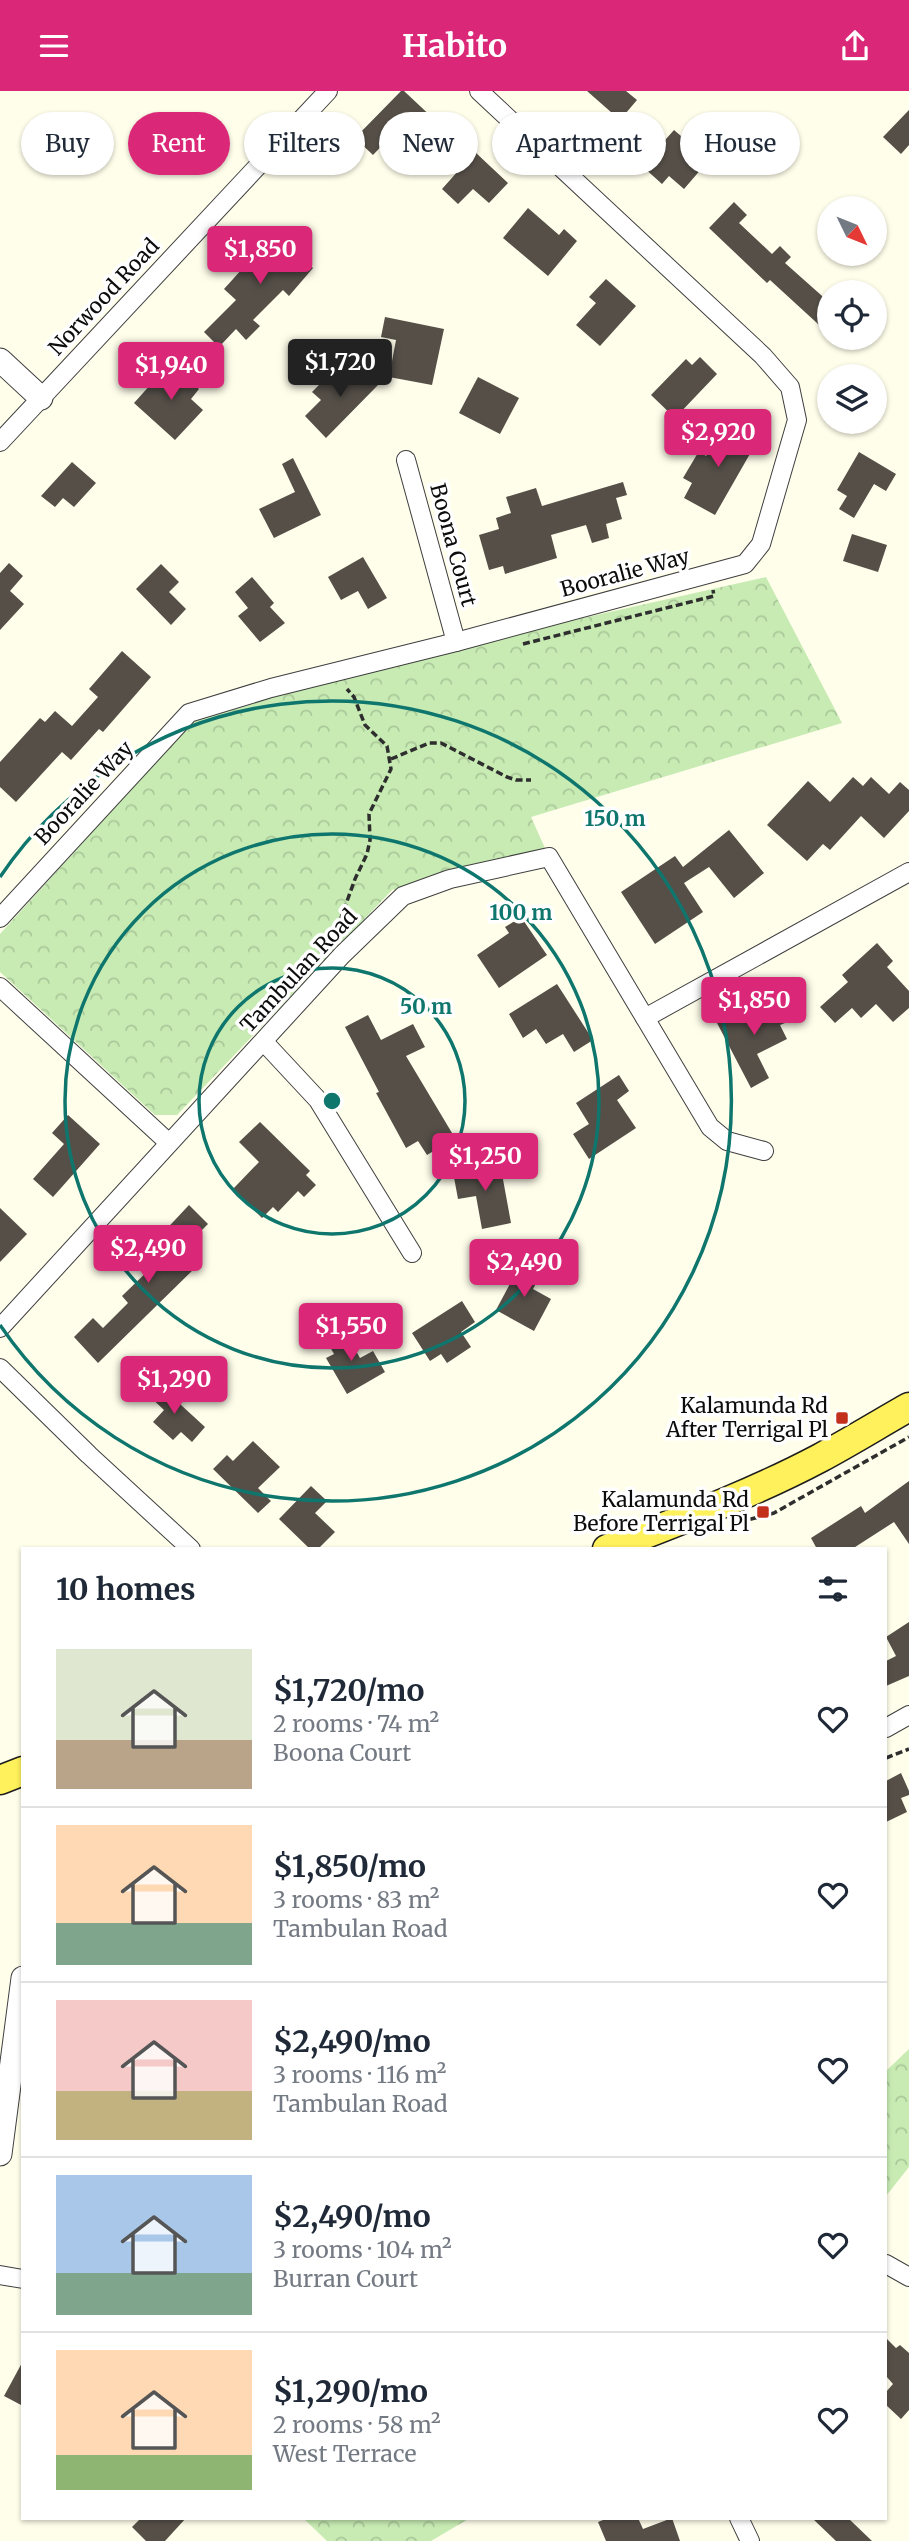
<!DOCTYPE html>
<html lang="en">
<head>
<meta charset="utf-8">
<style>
	body { margin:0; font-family:Merriweather,serif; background:#f6f6f7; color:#1f2937; height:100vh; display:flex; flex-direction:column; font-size:26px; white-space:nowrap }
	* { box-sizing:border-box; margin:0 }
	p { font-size:23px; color:#747a83 }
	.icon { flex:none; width:38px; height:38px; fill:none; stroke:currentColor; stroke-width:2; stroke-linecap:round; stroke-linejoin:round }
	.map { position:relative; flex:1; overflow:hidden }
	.sheet { position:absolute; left:21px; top:1456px; width:866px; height:973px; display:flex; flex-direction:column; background:#fff; border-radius:0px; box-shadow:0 2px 5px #0004 }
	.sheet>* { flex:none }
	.hud { position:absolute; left:21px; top:21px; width:868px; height:63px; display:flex; gap:14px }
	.needle { width:46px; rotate:133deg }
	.fabs { position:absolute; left:817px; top:105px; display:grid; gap:14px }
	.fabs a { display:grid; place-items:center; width:70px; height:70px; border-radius:50%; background:#fff; box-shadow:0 2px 5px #0004; font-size:35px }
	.price { position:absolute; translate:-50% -60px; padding:0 16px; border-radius:7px; background:#db2777; color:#fff; font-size:23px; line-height:46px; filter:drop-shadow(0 2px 4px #0008) }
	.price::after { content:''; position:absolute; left:50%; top:42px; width:21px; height:16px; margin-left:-10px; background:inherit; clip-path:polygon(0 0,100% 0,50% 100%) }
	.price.selected { background:#222; color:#fff }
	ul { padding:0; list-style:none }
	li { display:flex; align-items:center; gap:21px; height:175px; padding:0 35px }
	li+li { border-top:2px solid #e0e1e3 }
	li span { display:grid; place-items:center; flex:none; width:196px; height:140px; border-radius:0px; color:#555 }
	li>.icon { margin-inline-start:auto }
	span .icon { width:84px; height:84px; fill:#fffc; stroke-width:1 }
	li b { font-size:30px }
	h2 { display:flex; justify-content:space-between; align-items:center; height:84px; padding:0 35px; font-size:30px }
	.tag { padding:0 24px; border-radius:32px; background:#fff; box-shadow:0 2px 5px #0004; font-size:24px; line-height:63px }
	.tag.selected { background:#db2777; color:#fff }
	header { display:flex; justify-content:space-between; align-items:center; height:91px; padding:0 35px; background:#db2777; color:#fff; font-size:32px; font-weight:700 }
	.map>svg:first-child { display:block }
	.park { fill:url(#park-crowns) }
	.building { fill:#554f48 }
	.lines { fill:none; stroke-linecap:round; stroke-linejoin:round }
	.minor-casing { stroke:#3f3f3f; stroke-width:20 }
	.tertiary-casing { stroke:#3f3f3f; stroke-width:25 }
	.primary-casing { stroke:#1d1d1d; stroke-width:31 }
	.path { stroke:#2e2e2e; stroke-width:3.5; stroke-dasharray:7 3.5; stroke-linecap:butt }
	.minor { stroke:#fff; stroke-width:18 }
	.tertiary { stroke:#fff; stroke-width:23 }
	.primary { stroke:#fff15b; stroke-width:28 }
	.ring { fill:none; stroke:#0f766e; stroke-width:3.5 }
	.poi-dot { fill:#c32f1d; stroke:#fff; stroke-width:2.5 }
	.labels { text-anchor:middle; stroke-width:7; stroke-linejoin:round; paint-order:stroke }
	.street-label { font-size:21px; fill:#0c0c0c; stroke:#fff }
	.poi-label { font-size:21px; fill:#0c0c0c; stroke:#fff; text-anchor:end }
	.centre { fill:#0f766e; stroke:#fff; stroke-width:3.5 }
	.ring-label { font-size:21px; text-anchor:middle; font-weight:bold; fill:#0f766e; stroke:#fff; stroke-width:7; stroke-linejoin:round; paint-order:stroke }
</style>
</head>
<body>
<header><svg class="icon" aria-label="menu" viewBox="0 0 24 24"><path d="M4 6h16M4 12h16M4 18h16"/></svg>Habito<svg class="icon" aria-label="share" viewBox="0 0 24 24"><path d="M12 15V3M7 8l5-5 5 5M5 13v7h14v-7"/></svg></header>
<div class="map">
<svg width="909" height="2450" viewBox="0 0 909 2450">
	<defs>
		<pattern id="park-crowns" width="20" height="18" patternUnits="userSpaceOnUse" patternTransform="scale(1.75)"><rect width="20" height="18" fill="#c7ebb3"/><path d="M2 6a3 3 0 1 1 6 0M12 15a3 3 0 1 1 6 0" fill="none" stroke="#aac899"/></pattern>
	</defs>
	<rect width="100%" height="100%" fill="#fffeeb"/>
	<g class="park">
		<path d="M766 486 842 632 531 726 549 766 403 805 393 798 177 1024H155L0 881V843L193 630 271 597Z"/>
		<path d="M909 1958V2076L886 2105V1980Z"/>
		<path d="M303 2427H470L431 2450H327Z"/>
	</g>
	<g class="building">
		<path d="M401 0H404L436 30 410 57 394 42 373 64 355 47Z"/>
		<path d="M587 0H626L637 9 620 29Z"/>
		<path d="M909 19V54L901 63 883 46Z"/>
		<path d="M674 39 709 69 684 98 669 85 662 93 642 75Z"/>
		<path d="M475 61 508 92 489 112 473 98 458 113 442 98Z"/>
		<path d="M734 111 747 124 739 132 772 163 780 155 791 166 785 172 830 212V244L770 189 767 192 709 137Z"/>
		<path d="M528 117 559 144 564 138 577 150 548 185 503 147Z"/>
		<path d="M280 136 298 151 292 159 313 177 289 205 283 199 253 229 260 235 246 249 236 238 219 256 204 241 236 209 224 198Z"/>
		<path d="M606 188 636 215 600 255 576 234 596 212 589 206Z"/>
		<path d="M385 226 444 238 432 294 389 286 396 249 381 246Z"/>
		<path d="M700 266 717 283 675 327 651 304 686 268 692 274Z"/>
		<path d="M356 271 378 294 326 347 305 325 321 309 312 301 328 285 335 292Z"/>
		<path d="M170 272 199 298 191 308 203 319 175 349 134 312Z"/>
		<path d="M478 286 519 307 500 343 459 322Z"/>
		<path d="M739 336 759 347 715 424 684 407 692 392 683 387 699 360 706 365 721 339 733 345Z"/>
		<path d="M859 361 896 383 886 400 874 393 854 427 839 418 847 405 837 399Z"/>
		<path d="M293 367 321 424 274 447 259 418 295 401 282 373Z"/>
		<path d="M72 371 96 392 74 416 63 407 55 416 41 405Z"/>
		<path d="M623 391 627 404 616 407 622 428 606 433 609 447 592 452 586 434 551 444 557 467 505 483 503 475 489 479 479 444 499 438 496 427 511 422 506 406 536 397 542 415Z"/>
		<path d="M852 443 887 454 878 481 843 470Z"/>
		<path d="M363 466 387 507 368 518 358 500 341 509 328 486Z"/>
		<path d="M9 472 23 485 10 500 24 513 0 539V482Z"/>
		<path d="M161 473 179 491 169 501 186 518 171 534 136 498Z"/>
		<path d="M252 486 274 512 270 516 285 532 260 551 238 525 248 517 235 501Z"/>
		<path d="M122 560 151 586 103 641 99 638 71 669 62 661 16 711 0 696V671L40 627 45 631 55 620 72 635 98 606 89 598Z"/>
		<path d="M853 686 863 695 871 686 889 703 900 691 909 699V720L884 747 861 725 830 759 823 753 807 770 767 734 808 690 830 711Z"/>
		<path d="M729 739 764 782 734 807 709 776 684 792 703 821 655 853 621 801 675 765 683 776Z"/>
		<path d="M521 826 547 864 499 897 477 864 509 842 505 836Z"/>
		<path d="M877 852 893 870 887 876 909 900V917L893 931 876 913 861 927 852 917 835 932 820 916 848 891 842 884Z"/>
		<path d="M557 893 593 949 574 961 563 943 546 953 536 938 523 947 509 923Z"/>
		<path d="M771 904 785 932 780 934 787 948 757 963 769 987 751 997 717 932Z"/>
		<path d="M368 924 381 949 413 933 425 956 406 965 455 1047 427 1064 418 1050 406 1057 376 1002 379 1001 345 936Z"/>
		<path d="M619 984 629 1000 617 1009 636 1037 589 1068 573 1043 589 1033 576 1012Z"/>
		<path d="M68 1024 100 1053 53 1106 33 1088 64 1053 52 1042Z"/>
		<path d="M260 1031 310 1080 306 1084 316 1094 304 1106 298 1100 278 1121 273 1116 262 1127 233 1098 259 1071 239 1051Z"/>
		<path d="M500 1072 511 1132 482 1138 476 1105 458 1108 453 1081Z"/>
		<path d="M189 1114 208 1133 181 1160 197 1175 98 1272 74 1246 93 1227 103 1237 128 1212 122 1205 155 1173 144 1162Z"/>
		<path d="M0 1117 27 1143 0 1171Z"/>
		<path d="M521 1172 541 1183 533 1198 551 1208 534 1240 496 1219Z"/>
		<path d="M462 1210 475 1231 461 1241 471 1256 447 1272 441 1263 430 1270 412 1242Z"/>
		<path d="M343 1237 360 1267 373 1260 385 1281 347 1303 326 1267 334 1263 325 1247Z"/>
		<path d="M156 1291 205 1336 192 1351 181 1341 173 1349 153 1331 164 1319 146 1302Z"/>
		<path d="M253 1350 280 1376 258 1397 271 1410 258 1422 213 1378 227 1364 233 1370Z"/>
		<path d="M909 1390V1453L894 1431 852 1458H817L811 1447 861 1415 865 1422Z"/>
		<path d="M311 1395 327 1410 315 1422 335 1441 318 1458H310L279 1428Z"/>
		<path d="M909 1531V1585L886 1595V1570L896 1565 886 1546Z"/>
		<path d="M901 1682 909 1700V1704L901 1707 907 1721 886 1731V1690Z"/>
		<path d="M886 2247 896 2257 900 2254 909 2262V2319L901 2328 886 2314V2301L893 2293 886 2285Z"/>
		<path d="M23 2270V2315L4 2305Z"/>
		<path d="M141 2427H186L165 2450H146L132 2436Z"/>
		<path d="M608 2427H638L643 2438 672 2427 680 2450H606L598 2431Z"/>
		<path d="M812 2427H848L872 2450H836Z"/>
	</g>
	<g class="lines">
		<g class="minor-casing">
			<g id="minor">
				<path d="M0 351 328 0"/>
				<path d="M406 369 456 551"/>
				<path d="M0 827 189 622 271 597 456 551 745 473 761 453 797 329 790 296 763 265 479 0"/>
				<path d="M0 896 169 1052"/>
				<path d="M645 927 710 1036 727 1050 764 1060"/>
				<path d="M264 951 318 1009 412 1162"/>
				<path d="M0 1237 342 864 403 805 450 788 549 766 645 927 909 781"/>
				<path d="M0 1277 89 1364 191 1458"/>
				<path d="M886 1637 909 1624"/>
				<path d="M886 2173 909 2186"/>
				<path d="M0 2184 23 2188"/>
				<path d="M739 2427 750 2450"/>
			</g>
		</g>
		<g class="tertiary-casing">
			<g id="tertiary">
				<path d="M0 269 41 307"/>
				<path d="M0 2063 23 1887"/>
			</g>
		</g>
		<g class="primary-casing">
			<g id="primary">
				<path d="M607 1458C679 1430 752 1403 820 1367 850 1351 879 1333 909 1316"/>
				<path d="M0 1689 23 1680"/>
			</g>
		</g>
		<g class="path">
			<path d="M523 553 714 505 713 499"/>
			<path d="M391 668 429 652H441L507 686 516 689H531"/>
			<path d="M333 849 355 788 367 763 370 749 369 723 391 678 387 655 365 634 354 606 347 598"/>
			<path d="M740 1431 774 1422 909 1346"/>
			<path d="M886 1667 909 1658"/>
		</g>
		<use href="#minor" class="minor"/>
		<use href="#tertiary" class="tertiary"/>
		<use href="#primary" class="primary"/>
	</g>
	<g class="ring">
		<circle cx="332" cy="1010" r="133"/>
		<circle cx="332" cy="1010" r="267"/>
		<path d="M0 786A400 400 0 1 1 0 1234"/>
	</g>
	<g class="poi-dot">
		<rect x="835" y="1320" width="14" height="14" rx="3.5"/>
		<rect x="756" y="1414" width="14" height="14" rx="3.5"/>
	</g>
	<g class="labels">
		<g class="street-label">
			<text transform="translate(104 206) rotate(-47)" y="7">Norwood Road</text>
			<text transform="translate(453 454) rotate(75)" y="7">Boona Court</text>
			<text transform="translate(625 482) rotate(-15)" y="7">Booralie Way</text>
			<text transform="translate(84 702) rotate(-47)" y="7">Booralie Way</text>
			<text transform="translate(299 880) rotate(-47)" y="7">Tambulan Road</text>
		</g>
		<g class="poi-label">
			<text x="828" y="1322">Kalamunda Rd<tspan x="828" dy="24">After Terrigal Pl</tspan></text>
			<text x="749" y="1416">Kalamunda Rd<tspan x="749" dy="24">Before Terrigal Pl</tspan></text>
		</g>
	</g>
	<circle cx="332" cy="1010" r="10" class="centre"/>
	<g class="ring-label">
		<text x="615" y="735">150 m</text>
		<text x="521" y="829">100 m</text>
		<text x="426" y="923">50 m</text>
	</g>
</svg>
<div class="fabs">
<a><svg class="needle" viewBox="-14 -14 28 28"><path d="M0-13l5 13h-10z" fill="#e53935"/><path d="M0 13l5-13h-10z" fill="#747a83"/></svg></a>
<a><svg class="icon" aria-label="locate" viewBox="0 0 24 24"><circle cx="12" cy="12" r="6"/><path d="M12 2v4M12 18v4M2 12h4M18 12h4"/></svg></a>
<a><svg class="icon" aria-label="layers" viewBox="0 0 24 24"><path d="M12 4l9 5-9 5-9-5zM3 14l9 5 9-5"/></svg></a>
</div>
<b class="price" style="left:260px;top:195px">$1,850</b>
<b class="price selected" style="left:340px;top:308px">$1,720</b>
<b class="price" style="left:171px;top:311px">$1,940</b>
<b class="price" style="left:718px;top:378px">$2,920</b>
<b class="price" style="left:754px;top:946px">$1,850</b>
<b class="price" style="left:485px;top:1102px">$1,250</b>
<b class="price" style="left:148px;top:1194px">$2,490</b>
<b class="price" style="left:524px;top:1208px">$2,490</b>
<b class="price" style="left:351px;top:1272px">$1,550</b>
<b class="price" style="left:174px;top:1325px">$1,290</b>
<div class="hud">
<a class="tag">Buy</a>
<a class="tag selected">Rent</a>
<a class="tag">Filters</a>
<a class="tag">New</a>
<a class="tag">Apartment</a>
<a class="tag">House</a>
</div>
<section class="sheet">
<h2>10 homes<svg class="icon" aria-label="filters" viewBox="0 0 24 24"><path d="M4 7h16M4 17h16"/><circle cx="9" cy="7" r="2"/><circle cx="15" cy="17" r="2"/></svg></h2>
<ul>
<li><span style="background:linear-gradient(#dfe7d0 65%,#b9a48a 0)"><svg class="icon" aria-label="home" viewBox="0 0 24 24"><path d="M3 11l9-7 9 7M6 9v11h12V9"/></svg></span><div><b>$1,720/mo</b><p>2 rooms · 74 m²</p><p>Boona Court</p></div><svg class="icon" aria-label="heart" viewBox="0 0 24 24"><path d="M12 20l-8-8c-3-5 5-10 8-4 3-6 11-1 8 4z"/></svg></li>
<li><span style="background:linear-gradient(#ffd9b3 70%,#7fa58c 0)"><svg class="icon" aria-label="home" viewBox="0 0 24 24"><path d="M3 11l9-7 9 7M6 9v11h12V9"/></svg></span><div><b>$1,850/mo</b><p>3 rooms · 83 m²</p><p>Tambulan Road</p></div><svg class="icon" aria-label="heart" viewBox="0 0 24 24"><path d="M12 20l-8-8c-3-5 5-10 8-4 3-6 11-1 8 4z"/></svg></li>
<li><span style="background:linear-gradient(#f6c9c9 65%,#c2b280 0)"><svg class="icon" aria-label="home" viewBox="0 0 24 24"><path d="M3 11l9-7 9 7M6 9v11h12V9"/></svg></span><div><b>$2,490/mo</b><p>3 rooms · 116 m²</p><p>Tambulan Road</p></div><svg class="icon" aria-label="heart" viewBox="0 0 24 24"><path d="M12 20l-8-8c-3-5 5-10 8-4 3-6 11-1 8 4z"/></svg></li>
<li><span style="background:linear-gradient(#a9c7e8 70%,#7fa58c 0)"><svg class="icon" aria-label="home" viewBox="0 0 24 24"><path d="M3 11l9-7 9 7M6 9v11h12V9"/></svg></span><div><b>$2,490/mo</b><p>3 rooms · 104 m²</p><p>Burran Court</p></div><svg class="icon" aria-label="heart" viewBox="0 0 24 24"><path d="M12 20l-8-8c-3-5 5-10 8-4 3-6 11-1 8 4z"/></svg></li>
<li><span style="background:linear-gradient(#ffd9b3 75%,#8fb573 0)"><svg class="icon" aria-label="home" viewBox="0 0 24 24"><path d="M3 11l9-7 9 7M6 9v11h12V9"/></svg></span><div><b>$1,290/mo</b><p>2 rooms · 58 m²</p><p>West Terrace</p></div><svg class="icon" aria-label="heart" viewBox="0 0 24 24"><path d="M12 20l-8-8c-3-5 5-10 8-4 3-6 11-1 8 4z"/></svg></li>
</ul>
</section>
</div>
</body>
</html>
